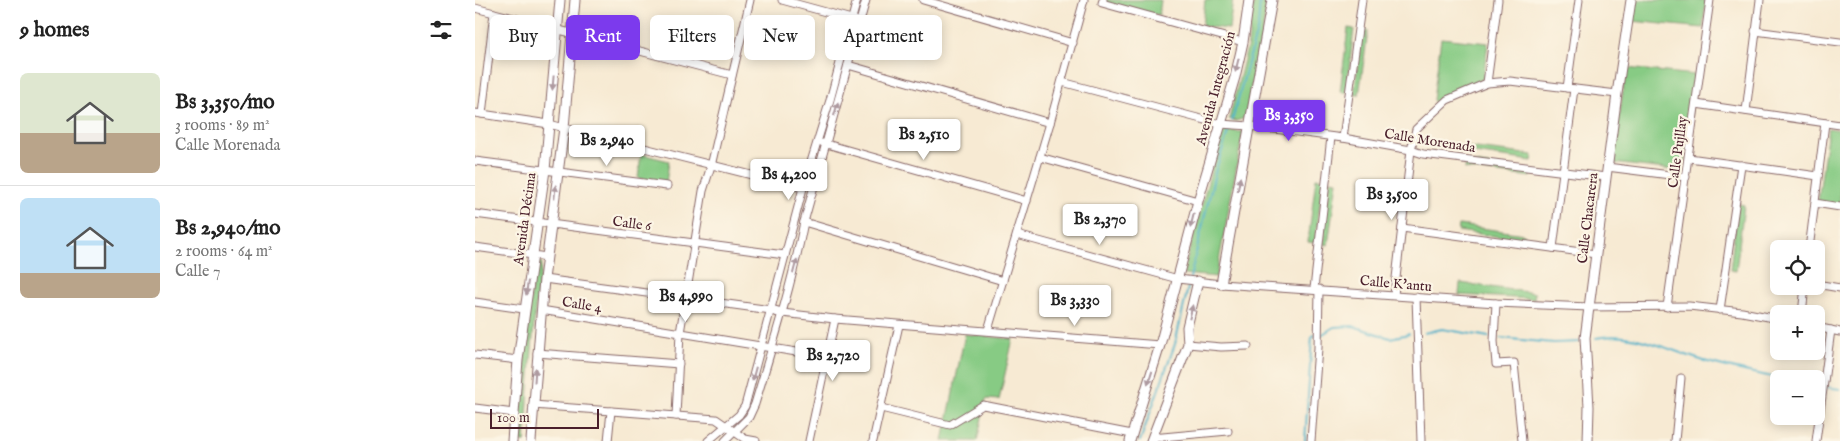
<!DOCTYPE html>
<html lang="en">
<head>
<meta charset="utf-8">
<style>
	body { margin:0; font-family:"IM FELL English",serif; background:#f2f2f2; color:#222; height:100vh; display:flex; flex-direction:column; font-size:19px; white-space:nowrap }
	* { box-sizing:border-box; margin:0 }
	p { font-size:16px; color:#767676 }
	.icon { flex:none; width:28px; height:28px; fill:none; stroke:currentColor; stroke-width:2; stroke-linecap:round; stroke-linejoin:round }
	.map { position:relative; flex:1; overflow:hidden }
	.details { display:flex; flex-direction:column; background:#fff; width:475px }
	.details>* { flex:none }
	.top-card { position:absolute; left:15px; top:15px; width:475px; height:45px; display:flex; gap:10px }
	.buttons { position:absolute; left:1295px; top:240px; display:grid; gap:10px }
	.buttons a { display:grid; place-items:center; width:55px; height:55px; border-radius:8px; background:#fff; box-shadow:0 2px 12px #0003; font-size:25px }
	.scale { position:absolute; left:15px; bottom:12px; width:109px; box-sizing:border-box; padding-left:5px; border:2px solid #4a1f2b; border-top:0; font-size:14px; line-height:18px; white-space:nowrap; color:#4a1f2b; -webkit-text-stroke:4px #fcf5e5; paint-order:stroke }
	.price { position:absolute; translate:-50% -42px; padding:0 11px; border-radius:5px; background:#fff; color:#222; font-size:16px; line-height:32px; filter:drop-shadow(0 1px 2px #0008) }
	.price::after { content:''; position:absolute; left:50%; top:30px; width:15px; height:11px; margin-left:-8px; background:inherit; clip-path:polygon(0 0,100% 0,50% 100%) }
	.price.current { background:#7c3aed; color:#fff }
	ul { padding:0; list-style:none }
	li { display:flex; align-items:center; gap:15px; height:125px; padding:0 20px }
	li+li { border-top:1px solid #e0e0e0 }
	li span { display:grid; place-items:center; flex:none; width:140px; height:100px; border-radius:8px; color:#555 }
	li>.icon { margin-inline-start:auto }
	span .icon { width:60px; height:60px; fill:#fffc; stroke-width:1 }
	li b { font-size:21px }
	h2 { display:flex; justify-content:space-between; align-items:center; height:60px; padding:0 20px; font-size:21px }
	.tag { padding:0 18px; border-radius:8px; background:#fff; box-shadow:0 2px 12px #0003; font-size:18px; line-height:45px }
	.tag.current { background:#7c3aed; color:#fff }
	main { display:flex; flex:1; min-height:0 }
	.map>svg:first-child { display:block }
	.green { fill:#87cb84; stroke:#687558 }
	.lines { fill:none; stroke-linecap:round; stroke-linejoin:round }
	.stream { stroke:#4ab0c9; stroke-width:2 }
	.minor-casing { stroke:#876666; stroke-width:9 }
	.tertiary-casing { stroke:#876666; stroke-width:11 }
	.secondary-casing { stroke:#876666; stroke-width:11 }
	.minor { stroke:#fff; stroke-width:7 }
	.tertiary { stroke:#fff; stroke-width:9 }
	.secondary { stroke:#fff; stroke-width:9 }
	.oneway { fill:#ae9aa0 }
	.labels { text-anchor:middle; stroke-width:4.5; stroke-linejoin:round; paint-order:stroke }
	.street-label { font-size:14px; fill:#4a1f2b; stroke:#fcf5e5 }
</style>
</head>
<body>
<main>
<section class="details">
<h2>9 homes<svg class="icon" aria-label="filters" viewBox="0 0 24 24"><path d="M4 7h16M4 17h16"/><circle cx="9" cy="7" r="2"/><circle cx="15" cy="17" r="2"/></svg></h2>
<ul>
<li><span style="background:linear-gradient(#dfe7d0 60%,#b9a48a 0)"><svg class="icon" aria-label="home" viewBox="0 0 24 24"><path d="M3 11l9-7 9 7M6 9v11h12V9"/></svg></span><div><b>Bs 3,350/mo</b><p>3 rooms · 89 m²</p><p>Calle Morenada</p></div></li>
<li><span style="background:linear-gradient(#bfe0f5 75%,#b9a48a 0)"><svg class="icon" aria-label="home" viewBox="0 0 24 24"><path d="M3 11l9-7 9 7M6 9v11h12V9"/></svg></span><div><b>Bs 2,940/mo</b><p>2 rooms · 64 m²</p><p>Calle 7</p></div></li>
</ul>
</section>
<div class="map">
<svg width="1365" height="441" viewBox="0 0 1365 441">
	<rect width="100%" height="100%" fill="#fcf5e5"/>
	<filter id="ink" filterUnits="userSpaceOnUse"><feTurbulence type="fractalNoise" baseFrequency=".02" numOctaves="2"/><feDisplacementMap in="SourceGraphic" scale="10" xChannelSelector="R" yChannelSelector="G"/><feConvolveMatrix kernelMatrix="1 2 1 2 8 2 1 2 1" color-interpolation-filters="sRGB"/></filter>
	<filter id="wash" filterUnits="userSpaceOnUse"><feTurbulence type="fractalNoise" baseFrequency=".0096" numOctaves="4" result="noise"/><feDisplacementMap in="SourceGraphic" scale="20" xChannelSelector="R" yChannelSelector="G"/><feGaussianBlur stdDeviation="1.12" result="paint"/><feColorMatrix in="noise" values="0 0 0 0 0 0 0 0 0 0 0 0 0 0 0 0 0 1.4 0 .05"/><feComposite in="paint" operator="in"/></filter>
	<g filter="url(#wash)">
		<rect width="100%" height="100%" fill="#f7ead3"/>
		<g class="green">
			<path d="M631 0H686L684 15 629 4Z"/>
			<path d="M730 0H758L754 29 727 26Z"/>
			<path d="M779 0H792L788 29 770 118 761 121 754 119 773 44Z"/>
			<path d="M1160 0H1231L1228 28 1157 21Z"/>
			<path d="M873 28 879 29 871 93 865 92Z"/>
			<path d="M887 30 893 31 884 95H879Z"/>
			<path d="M966 38 1013 43 1008 79 968 97 961 104 958 100Z"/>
			<path d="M1151 68 1221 75 1208 171 1138 163Z"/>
			<path d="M1353 128 1365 130V205L1343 202Z"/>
			<path d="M747 130 768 132 741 277 708 274Z"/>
			<path d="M993 147 1058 155 1057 161 992 152Z"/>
			<path d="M166 154 194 161 191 183 163 178Z"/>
			<path d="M991 162 1057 171 1056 177 990 169Z"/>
			<path d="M841 178 848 179 840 243 833 242Z"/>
			<path d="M855 180 862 181 853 245 848 244Z"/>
			<path d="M1263 204 1269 205 1261 271 1255 270Z"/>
			<path d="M984 225 1049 234 1048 240 983 231Z"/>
			<path d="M60 262 67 263 60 310 50 441H43L54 310Z"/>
			<path d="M985 283 1060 293 1059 299 984 295Z"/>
			<path d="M490 334 538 339 524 400 511 399 502 441H468Z"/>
		</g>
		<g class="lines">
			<g class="stream">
				<path d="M757 121 783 27 785 0"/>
				<path d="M715 278 741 169 755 126"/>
				<path d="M949 333 967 329 1014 337"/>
				<path d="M846 335 859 327 878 326 915 338 934 334"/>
				<path d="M1025 338 1079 343 1104 342"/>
				<path d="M1121 338C1157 330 1196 351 1229 361 1255 368 1281 374 1308 379"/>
				<path d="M1350 387 1365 389"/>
				<path d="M665 441 700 344 714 283"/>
				<path d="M830 441 837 336 841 335"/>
			</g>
		</g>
	</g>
	<g filter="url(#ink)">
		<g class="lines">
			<g class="minor-casing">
				<g id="minor">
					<path d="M307 0 380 20"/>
					<path d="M448 0 598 43"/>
					<path d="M628 0 627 3 768 42"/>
					<path d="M0 8 257 75"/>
					<path d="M1280 31 1365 42"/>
					<path d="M373 65 575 123"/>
					<path d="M587 82 745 124 775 126 868 138 936 150 948 154 1131 177"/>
					<path d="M1012 83 1023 0"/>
					<path d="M1092 88 1104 0"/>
					<path d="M1221 104 1365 125"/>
					<path d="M1271 111 1285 0"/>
					<path d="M0 113 74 124 328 188"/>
					<path d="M7 114 19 13"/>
					<path d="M868 138 887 0"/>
					<path d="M348 143 552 201"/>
					<path d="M565 157 723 201"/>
					<path d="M1214 158 1343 176"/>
					<path d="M0 161 192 186"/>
					<path d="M1132 167 1211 177"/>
					<path d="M1340 203 1365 207"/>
					<path d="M0 214 310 255"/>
					<path d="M329 222 528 281"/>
					<path d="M927 228 1121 254"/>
					<path d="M542 235 703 279 746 284 1021 303 1114 307 1214 306 1267 312 1304 319"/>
					<path d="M0 247 72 257"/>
					<path d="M1078 248 1099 89"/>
					<path d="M1334 249 1350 123"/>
					<path d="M69 279 296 310"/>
					<path d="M1341 284 1365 288"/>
					<path d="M839 289 856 137"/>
					<path d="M919 295 936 150 941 129 972 100 1012 83 1035 81 1142 94"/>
					<path d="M941 297 946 441"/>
					<path d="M0 302 49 309"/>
					<path d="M1021 303 1019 341 1021 364 1039 363 1047 441"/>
					<path d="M1192 307 1235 0"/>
					<path d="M66 310 352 357"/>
					<path d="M1245 310 1266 165"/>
					<path d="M307 313 360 319 685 345"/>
					<path d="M1327 314 1330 286"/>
					<path d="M1341 327 1365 332"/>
					<path d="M513 330 575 123 609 0"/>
					<path d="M713 344 746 347 773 346"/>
					<path d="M62 353 204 364"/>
					<path d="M0 355 43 360"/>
					<path d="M58 405 241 419 270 439 281 441"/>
					<path d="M0 408 39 413"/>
					<path d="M406 408 475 425 508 405 657 434"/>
					<path d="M201 416 205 333 228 191 236 166 275 0"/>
					<path d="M677 438 753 431"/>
					<path d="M133 441 136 411"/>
					<path d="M233 441 264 415 270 406 328 188 355 100 382 0"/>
					<path d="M250 441 274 417 280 404C298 344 317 284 329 222L391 0"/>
					<path d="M334 441 360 319"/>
					<path d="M398 441 424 325"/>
					<path d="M836 441 843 348 844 289"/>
					<path d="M1200 441 1206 378"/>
					<path d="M1341 441 1356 330"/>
				</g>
			</g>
			<g class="tertiary-casing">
				<g id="tertiary">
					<path d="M746 284 797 0"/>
					<path d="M296 310 307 313"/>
					<path d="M655 441 685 345 723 201 760 77 768 42 774 0"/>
					<path d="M676 441 713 344 712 327 723 281"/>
				</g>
			</g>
			<g class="secondary-casing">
				<g id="secondary">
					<path d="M37 441 43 360 70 170 85 0"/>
					<path d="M56 441 69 279 89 128 100 0"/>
					<path d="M1113 441 1114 407 1110 338 1142 94 1156 0"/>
				</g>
			</g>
			<use href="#minor" class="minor"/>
			<use href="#tertiary" class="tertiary"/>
			<use href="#secondary" class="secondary"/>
		</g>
		<defs><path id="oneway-solid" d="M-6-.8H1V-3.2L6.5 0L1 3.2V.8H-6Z" transform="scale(1.25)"/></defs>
		<g class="oneway">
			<use href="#oneway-solid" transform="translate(762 65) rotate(104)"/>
			<use href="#oneway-solid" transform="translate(78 83) rotate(95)"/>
			<use href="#oneway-solid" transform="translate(361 109) rotate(-74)"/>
			<use href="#oneway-solid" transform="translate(764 184) rotate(-80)"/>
			<use href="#oneway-solid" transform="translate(80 192) rotate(-84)"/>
			<use href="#oneway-solid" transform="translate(717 221) rotate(104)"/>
			<use href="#oneway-solid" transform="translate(320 266) rotate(-75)"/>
			<use href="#oneway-solid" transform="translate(52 288) rotate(98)"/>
			<use href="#oneway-solid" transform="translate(716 312) rotate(-77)"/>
			<use href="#oneway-solid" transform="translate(279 374) rotate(105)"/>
			<use href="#oneway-solid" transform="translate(60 375) rotate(-86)"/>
			<use href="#oneway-solid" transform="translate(675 378) rotate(108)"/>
		</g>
	</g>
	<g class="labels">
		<g class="street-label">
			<text transform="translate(740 88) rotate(-75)" y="5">Avenida Integración</text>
			<text transform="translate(955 140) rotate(9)" y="5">Calle Morenada</text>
			<text transform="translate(1202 152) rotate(-82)" y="5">Calle Pujllay</text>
			<text transform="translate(1112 218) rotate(-83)" y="5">Calle Chacarera</text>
			<text transform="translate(49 219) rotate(-82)" y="5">Avenida Décima</text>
			<text transform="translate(157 223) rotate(8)" y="5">Calle 6</text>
			<text transform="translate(921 283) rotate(5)" y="5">Calle K'antu</text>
			<text transform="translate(107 304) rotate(9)" y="5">Calle 4</text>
		</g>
	</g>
</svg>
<div class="buttons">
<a><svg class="icon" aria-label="locate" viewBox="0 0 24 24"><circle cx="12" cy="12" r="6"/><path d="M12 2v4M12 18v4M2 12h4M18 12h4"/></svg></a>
<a>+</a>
<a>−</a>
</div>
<div class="scale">100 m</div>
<b class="price current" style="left:814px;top:142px">Bs 3,350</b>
<b class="price" style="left:449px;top:161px">Bs 2,510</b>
<b class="price" style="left:132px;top:167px">Bs 2,940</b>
<b class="price" style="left:314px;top:201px">Bs 4,200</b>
<b class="price" style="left:917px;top:221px">Bs 3,500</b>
<b class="price" style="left:625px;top:246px">Bs 2,370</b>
<b class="price" style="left:211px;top:323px">Bs 4,990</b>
<b class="price" style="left:600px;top:327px">Bs 3,330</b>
<b class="price" style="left:358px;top:382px">Bs 2,720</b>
<div class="top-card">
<a class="tag">Buy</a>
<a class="tag current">Rent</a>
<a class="tag">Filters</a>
<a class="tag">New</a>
<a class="tag">Apartment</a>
</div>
</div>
</main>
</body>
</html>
